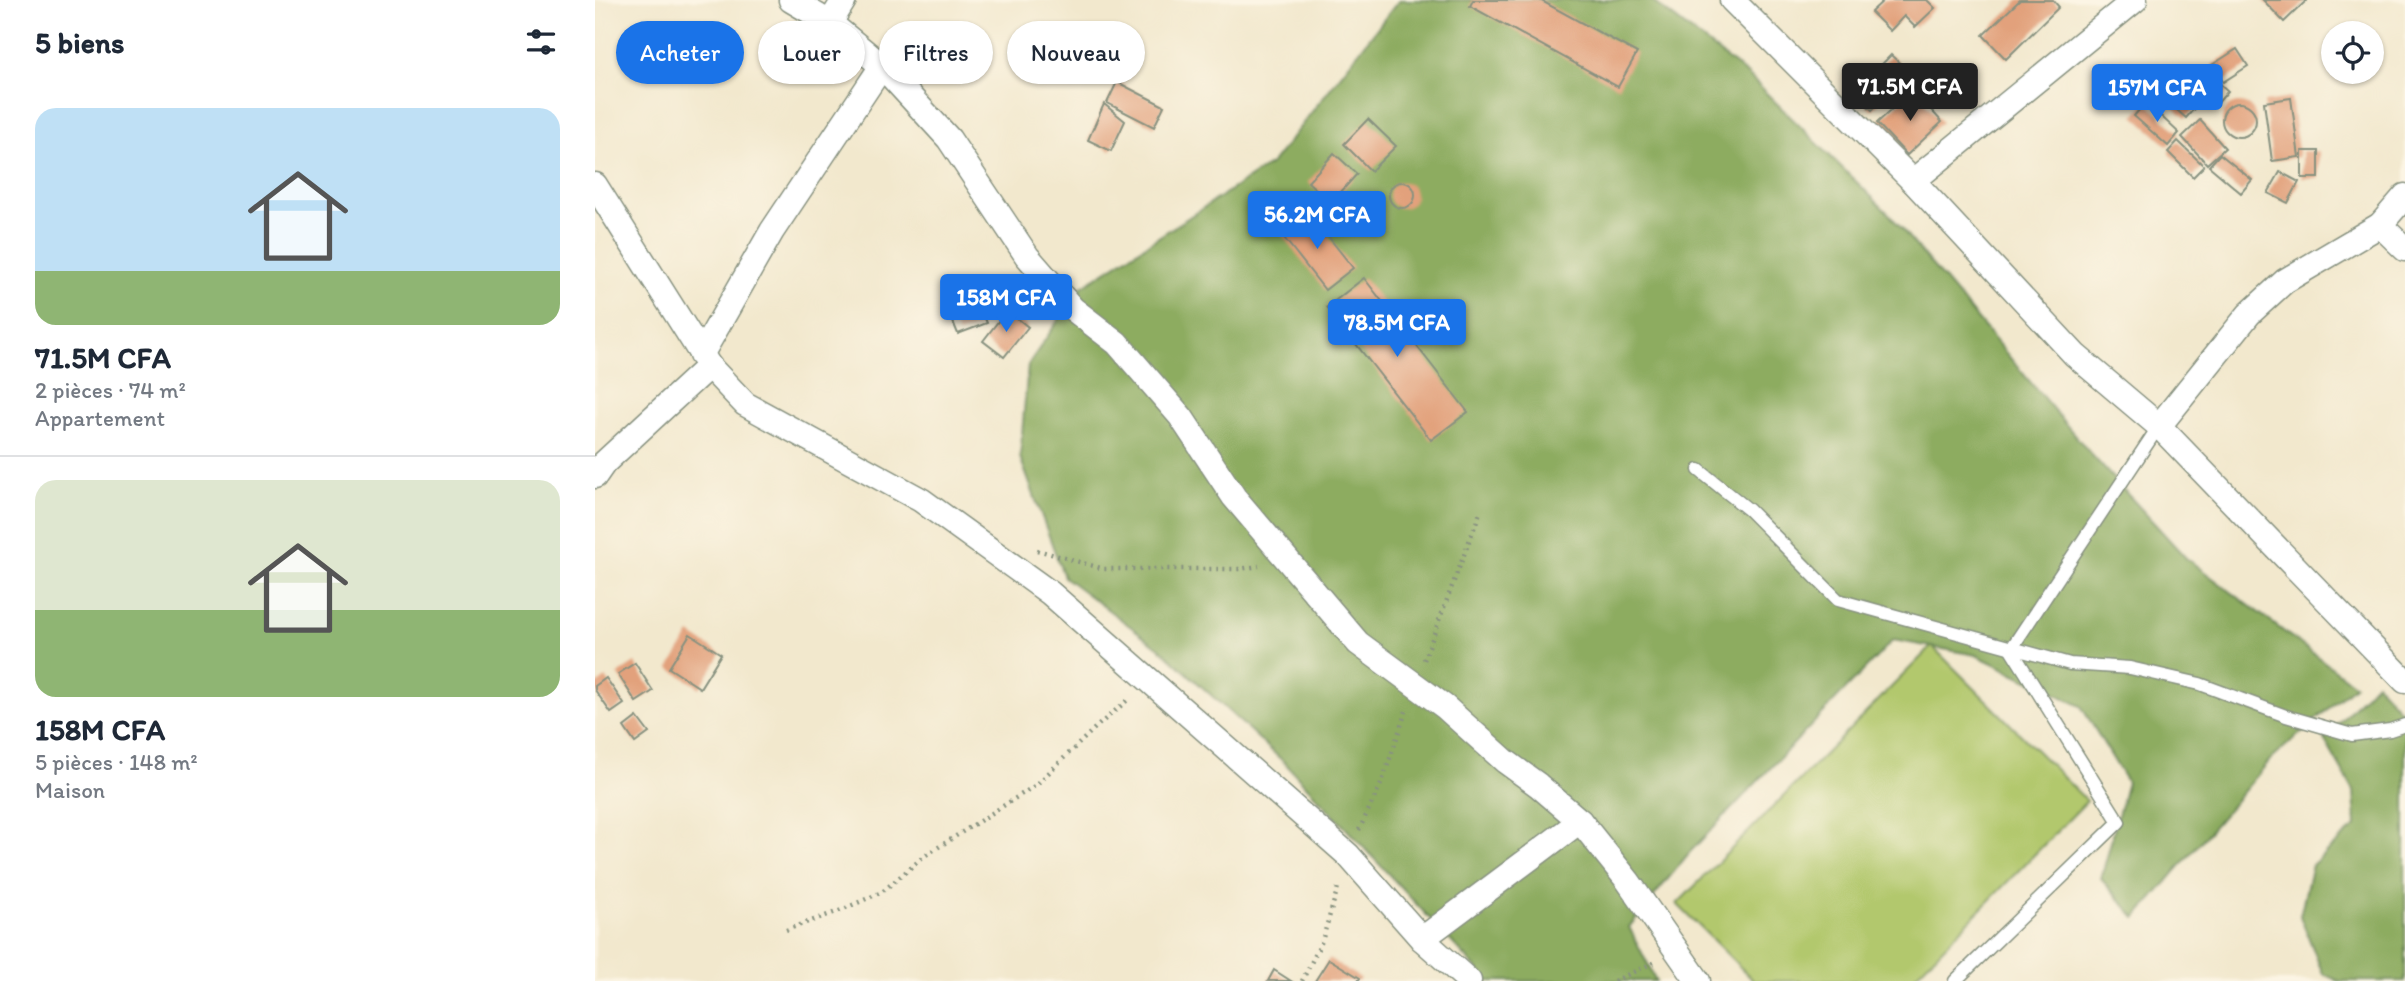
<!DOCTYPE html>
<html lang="fr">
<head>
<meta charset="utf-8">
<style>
	body { margin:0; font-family:Itim,sans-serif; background:#f6f6f7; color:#1f2937; height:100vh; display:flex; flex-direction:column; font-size:26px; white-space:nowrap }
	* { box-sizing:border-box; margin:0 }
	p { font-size:23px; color:#747a83 }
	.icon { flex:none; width:38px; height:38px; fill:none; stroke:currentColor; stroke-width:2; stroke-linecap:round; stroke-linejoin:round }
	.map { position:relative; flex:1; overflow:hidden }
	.side { display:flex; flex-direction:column; background:#fff; width:595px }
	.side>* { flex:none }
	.guide { position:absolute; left:21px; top:21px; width:665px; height:63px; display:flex; gap:14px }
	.tools { position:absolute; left:1726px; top:21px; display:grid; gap:14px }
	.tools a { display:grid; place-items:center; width:63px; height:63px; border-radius:50%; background:#fff; box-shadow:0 2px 5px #0004; font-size:35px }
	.price { position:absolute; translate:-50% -60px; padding:0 16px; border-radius:7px; background:#1a73e8; color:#fff; font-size:23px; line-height:46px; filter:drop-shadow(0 2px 4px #0008) }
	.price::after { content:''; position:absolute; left:50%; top:42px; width:21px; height:16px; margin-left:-10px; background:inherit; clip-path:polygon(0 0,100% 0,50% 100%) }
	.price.selected { background:#222; color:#fff }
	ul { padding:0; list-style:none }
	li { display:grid; align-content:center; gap:14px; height:371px; padding:0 35px }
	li+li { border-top:2px solid #e0e1e3 }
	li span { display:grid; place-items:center; height:217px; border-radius:21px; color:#555 }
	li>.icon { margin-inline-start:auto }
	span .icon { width:126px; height:126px; fill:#fffc; stroke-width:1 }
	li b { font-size:30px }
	h2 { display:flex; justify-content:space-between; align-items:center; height:84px; padding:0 35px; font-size:30px }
	.tag { padding:0 24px; border-radius:32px; background:#fff; box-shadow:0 2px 5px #0004; font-size:24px; line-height:63px }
	.tag.selected { background:#1a73e8; color:#fff }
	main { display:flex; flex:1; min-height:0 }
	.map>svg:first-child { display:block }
	.green { fill:#b2c86d; stroke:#688250; stroke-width:2 }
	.forest { fill:#8dac60; stroke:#56744a; stroke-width:2 }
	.building { fill:#e2a17c }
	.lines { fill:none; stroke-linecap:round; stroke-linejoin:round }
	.service-casing { stroke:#889280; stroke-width:15 }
	.minor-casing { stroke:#889280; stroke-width:27 }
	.path { stroke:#889280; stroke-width:4.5; stroke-dasharray:2 5; stroke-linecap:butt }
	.service { stroke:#fff; stroke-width:12 }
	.minor { stroke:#fff; stroke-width:24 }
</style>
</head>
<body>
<main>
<section class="side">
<h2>5 biens<svg class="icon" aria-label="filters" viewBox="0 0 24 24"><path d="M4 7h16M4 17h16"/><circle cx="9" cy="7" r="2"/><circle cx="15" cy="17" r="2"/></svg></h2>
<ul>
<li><span style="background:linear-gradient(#bfe0f5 75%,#8fb573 0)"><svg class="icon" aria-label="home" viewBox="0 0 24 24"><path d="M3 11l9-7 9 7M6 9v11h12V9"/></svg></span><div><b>71.5M CFA</b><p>2 pièces · 74 m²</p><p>Appartement</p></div></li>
<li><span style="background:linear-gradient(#dfe7d0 60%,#8fb573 0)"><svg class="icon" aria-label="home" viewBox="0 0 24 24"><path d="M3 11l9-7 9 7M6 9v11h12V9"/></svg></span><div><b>158M CFA</b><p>5 pièces · 148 m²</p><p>Maison</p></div></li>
</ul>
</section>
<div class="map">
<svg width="1810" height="981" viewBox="0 0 1810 981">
	<rect width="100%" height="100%" fill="#fcf5e5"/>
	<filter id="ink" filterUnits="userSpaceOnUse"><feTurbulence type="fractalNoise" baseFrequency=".0143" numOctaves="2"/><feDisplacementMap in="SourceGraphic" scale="14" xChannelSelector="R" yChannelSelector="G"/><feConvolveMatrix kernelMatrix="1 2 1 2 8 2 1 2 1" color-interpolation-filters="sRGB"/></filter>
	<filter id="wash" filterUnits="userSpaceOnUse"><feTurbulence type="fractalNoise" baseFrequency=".00686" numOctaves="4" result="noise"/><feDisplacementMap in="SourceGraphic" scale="28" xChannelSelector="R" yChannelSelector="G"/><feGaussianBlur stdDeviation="1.57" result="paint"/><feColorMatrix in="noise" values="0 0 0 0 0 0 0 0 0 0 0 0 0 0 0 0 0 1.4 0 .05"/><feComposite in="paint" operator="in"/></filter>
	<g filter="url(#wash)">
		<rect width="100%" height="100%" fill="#f2e8cd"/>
		<path class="green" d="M1337 646 1492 801 1315 981H1159L1082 904Z"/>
		<g class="forest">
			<path d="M804 0H1056L1153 75 1295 215 1494 452 1591 558 1760 685 1676 759 1541 918 1506 879 1532 782 1486 706 1381 655 1298 640 1094 853 1034 927 1061 981H893L690 763 567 650 469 577 425 457 433 365 485 288 677 163Z"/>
			<path d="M1781 683 1810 716V981H1744L1728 974 1705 916 1717 865 1761 826 1759 791 1729 739Z"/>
		</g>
		<g id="blocks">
			<g class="building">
				<path d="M878 0H945L1042 53 1023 87 875 6Z"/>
				<path d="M1289 0H1332L1340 8 1320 27 1309 16 1295 31 1276 12Z"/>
				<path d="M1425 0H1458L1464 7 1411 59 1388 35Z"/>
				<path d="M1668 0H1712L1689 22Z"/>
				<path d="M1642 49 1653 66 1628 82 1617 65Z"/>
				<path d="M1296 55 1314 72 1277 110 1259 93Z"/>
				<path d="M1609 69 1633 91 1621 105 1610 96 1591 118 1575 104Z"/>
				<path d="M522 82 569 106 559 127 512 103Z"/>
				<path d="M1318 90 1347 122 1312 155 1282 123Z"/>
				<path d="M1696 98 1704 157 1677 161 1669 102Z"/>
				<path d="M1551 102 1584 133 1573 146 1539 116Z"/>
				<circle cx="1644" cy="120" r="17"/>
				<path d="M509 104 530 121 516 151 493 140Z"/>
				<path d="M773 119 801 146 776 171 749 144Z"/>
				<path d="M1605 120 1630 148 1612 164 1587 137Z"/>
				<path d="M1583 141 1609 166 1598 177 1573 152Z"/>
				<rect x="1707" y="151" width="17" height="27"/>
				<path d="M739 153 762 174 736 203 713 182Z"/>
				<path d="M1625 154 1657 180 1646 193 1614 166Z"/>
				<path d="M1685 172 1704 182 1693 203 1673 193Z"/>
				<circle cx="807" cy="195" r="13"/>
				<path d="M714 212 758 268 730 290 686 234Z"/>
				<path d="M769 278 873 412 836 440 732 307Z"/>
				<path d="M395 290 402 311 389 316 392 323 363 334 352 307Z"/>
				<path d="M412 310 433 327 409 357 388 341Z"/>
				<path d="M95 634 126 654 105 688 74 668Z"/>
				<path d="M40 663 58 691 41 702 23 674Z"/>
				<path d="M11 678 29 704 16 713 0 690V686Z"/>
				<path d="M42 717 54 733 40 743 29 727Z"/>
				<path d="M734 959 765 978 763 981H720Z"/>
				<path d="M679 970 696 981H673Z"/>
			</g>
		</g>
	</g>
	<g filter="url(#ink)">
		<use href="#blocks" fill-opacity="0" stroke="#889280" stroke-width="2"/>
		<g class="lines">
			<g class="service-casing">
				<g id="service">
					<path d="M1104 470 1154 510 1243 600 1475 664 1535 668 1605 684 1691 716 1757 735 1795 730 1810 725"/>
					<path d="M1360 981 1524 822 1416 649 1564 426"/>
				</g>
			</g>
			<g class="minor-casing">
				<g id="minor">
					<path d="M196 0 235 23 287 66 354 139 432 256 478 309 522 343 586 417 639 497 763 643 850 707 910 761 943 785 985 821 1033 881 1103 981"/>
					<path d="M1137 0 1318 181 1480 355 1564 426 1810 681"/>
					<path d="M235 23 249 0"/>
					<path d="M1318 181 1540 0"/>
					<path d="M0 185 114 366 150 404 326 500 455 593 753 855 827 939 874 981"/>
					<path d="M1785 225 1810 249"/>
					<path d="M106 355 177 231 287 66"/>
					<path d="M1564 426 1654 314 1690 281 1785 225 1810 196"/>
					<path d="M0 476 9 463 114 366"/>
					<path d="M827 939 985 821"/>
				</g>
			</g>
			<g class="path">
				<path d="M442 550 509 569H645L664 566"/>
				<path d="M829 660 886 510"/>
				<path d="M764 830 787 782 811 711"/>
				<path d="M191 930 244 911 287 892 328 857 441 785 500 728 535 698"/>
				<path d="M707 981 727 941 744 884"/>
				<path d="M1019 981 1060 962"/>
			</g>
			<use href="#service" class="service"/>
			<use href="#minor" class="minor"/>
		</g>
	</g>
</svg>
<div class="tools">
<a><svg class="icon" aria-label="locate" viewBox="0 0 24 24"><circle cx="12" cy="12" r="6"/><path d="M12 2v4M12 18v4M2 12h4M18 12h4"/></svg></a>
</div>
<b class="price selected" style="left:1315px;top:123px">71.5M CFA</b>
<b class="price" style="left:1562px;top:124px">157M CFA</b>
<b class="price" style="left:722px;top:251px">56.2M CFA</b>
<b class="price" style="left:411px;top:334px">158M CFA</b>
<b class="price" style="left:802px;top:359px">78.5M CFA</b>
<div class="guide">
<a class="tag selected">Acheter</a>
<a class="tag">Louer</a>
<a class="tag">Filtres</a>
<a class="tag">Nouveau</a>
</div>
</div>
</main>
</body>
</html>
